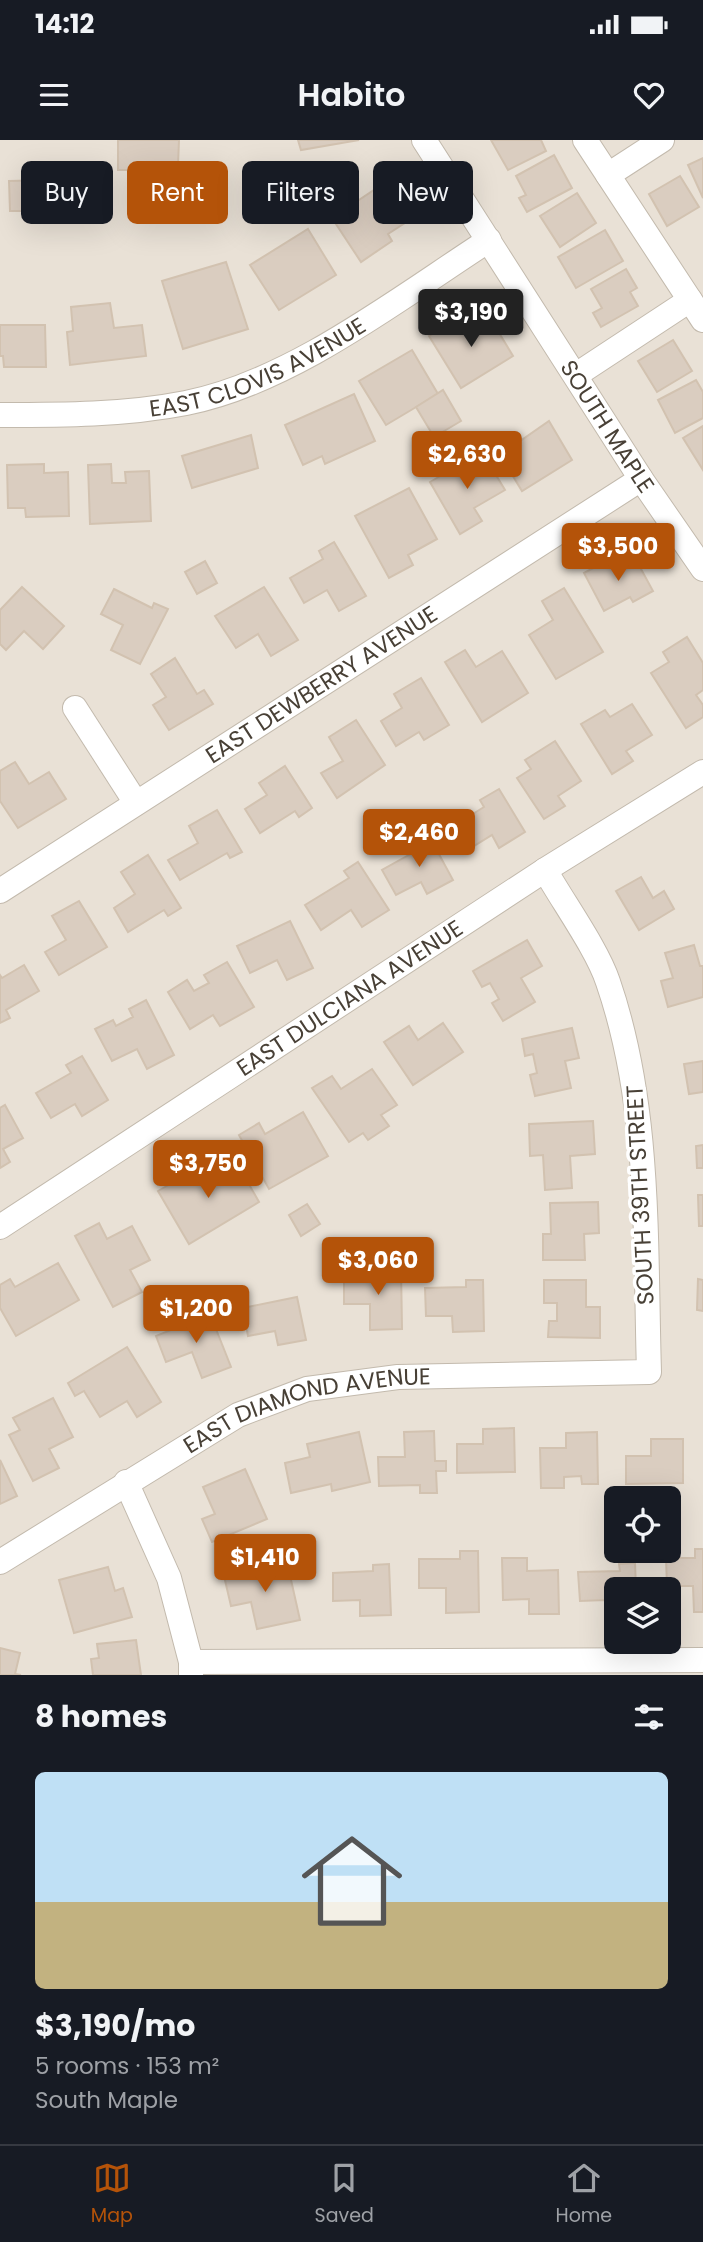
<!DOCTYPE html>
<html lang="en">
<head>
<meta charset="utf-8">
<style>
	body { margin:0; font-family:Poppins,sans-serif; background:#242831; color:#f1f3f6; height:100vh; display:flex; flex-direction:column; font-size:26px; white-space:nowrap }
	* { box-sizing:border-box; margin:0 }
	p { font-size:23px; color:#9ea1a6 }
	.icon { flex:none; width:38px; height:38px; fill:none; stroke:currentColor; stroke-width:2; stroke-linecap:round; stroke-linejoin:round }
	.map { position:relative; height:1535px; overflow:hidden }
	.details { display:flex; flex-direction:column; background:#171b24; flex:1 }
	.details>* { flex:none }
	.hud { position:absolute; left:21px; top:21px; width:662px; height:63px; display:flex; gap:14px }
	.controls { position:absolute; left:604px; top:1346px; display:grid; gap:14px }
	.controls a { display:grid; place-items:center; width:77px; height:77px; border-radius:10px; background:#171b24; box-shadow:0 7px 28px #0002; font-size:35px }
	.price { position:absolute; translate:-50% -60px; padding:0 16px; border-radius:7px; background:#b45309; color:#fff; font-size:23px; line-height:46px; filter:drop-shadow(0 2px 4px #0008) }
	.price::after { content:''; position:absolute; left:50%; top:42px; width:21px; height:16px; margin-left:-10px; background:inherit; clip-path:polygon(0 0,100% 0,50% 100%) }
	.price.on { background:#222; color:#fff }
	ul { padding:0; list-style:none }
	li { display:grid; align-content:center; gap:14px; height:371px; padding:0 35px }
	li span { display:grid; place-items:center; height:217px; border-radius:10px; color:#555 }
	li>.icon { margin-inline-start:auto }
	span .icon { width:126px; height:126px; fill:#fffc; stroke-width:1 }
	li b { font-size:30px }
	h2 { display:flex; justify-content:space-between; align-items:center; height:84px; padding:0 35px; font-size:30px }
	.chip { padding:0 24px; border-radius:10px; background:#171b24; box-shadow:0 7px 28px #0002; font-size:24px; line-height:63px }
	.chip.on { background:#b45309; color:#fff }
	.status { display:flex; justify-content:space-between; align-items:center; height:49px; padding:0 35px; background:#171b24; direction:ltr }
	.status svg { height:19px; fill:currentColor }
	header { display:flex; justify-content:space-between; align-items:center; height:91px; padding:0 35px; background:#171b24; font-size:32px; font-weight:600 }
	.tabs { display:flex; justify-content:space-around; align-items:center; height:98px; border-top:2px solid #363941; background:#171b24; font-size:19px; color:#9ea1a6 }
	.tabs a { display:grid; justify-items:center; gap:4px }
	.tabs .on { color:#b45309 }
	.map>svg:first-child { display:block }
	.residential { fill:#e9e1d6; fill-rule:evenodd }
	.building { fill:#dacdc0; stroke:#d2c2b0; stroke-width:2 }
	.lines { fill:none; stroke-linecap:round; stroke-linejoin:round }
	.street-casing { stroke:#c3baad; stroke-width:26 }
	.street { stroke:#fff; stroke-width:24 }
	.labels { text-anchor:middle; stroke-width:7; stroke-linejoin:round; paint-order:stroke }
	.street-label { font-size:23px; fill:#484036; stroke:#fff }
</style>
</head>
<body>
<div class="status"><b>14:12</b><svg viewBox="0 0 49 12"><path d="M0 12V9h3v3zM5 12V6h3v6zM10 12V3h3v9zM15 12V0h3v12zM26 1h20v11H26zM47 4h2v5h-2z"/></svg></div>
<header><svg class="icon" aria-label="menu" viewBox="0 0 24 24"><path d="M4 6h16M4 12h16M4 18h16"/></svg>Habito<svg class="icon" aria-label="heart" viewBox="0 0 24 24"><path d="M12 20l-8-8c-3-5 5-10 8-4 3-6 11-1 8 4z"/></svg></header>
<div class="map">
<svg width="703" height="1535" viewBox="0 0 703 1535">
	<rect width="100%" height="100%" fill="#f4f0e8"/>
	<path class="residential" d="M0 0H703V1535H0ZM616 1358H668V1410H616ZM616 1449H668V1502H616Z"/>
	<g class="building">
		<path d="M118 0H179L178 25 144 24V30H118Z"/>
		<path d="M298 0H359L301 10Z"/>
		<path d="M491 0H541L546 11 508 30Z"/>
		<path d="M554 15 572 48 527 72 519 58 526 55 516 36Z"/>
		<path d="M703 18V58L688 25Z"/>
		<path d="M680 36 699 67 667 86 649 54Z"/>
		<path d="M52 40V71H10L9 41Z"/>
		<path d="M383 44 408 81 388 94 392 101 361 122 332 78Z"/>
		<path d="M577 53 596 83 560 107 540 76Z"/>
		<path d="M308 89 336 135 279 170 250 125Z"/>
		<path d="M605 90 623 121 576 148 558 117Z"/>
		<path d="M226 122 248 189 183 209 162 141Z"/>
		<path d="M626 129 637 148 630 152 638 166 601 187 593 173 602 168 591 149Z"/>
		<path d="M110 163 114 188 142 185 146 216 70 225 67 192 73 191 71 167Z"/>
		<path d="M487 173 513 216 461 248 429 196 453 182 458 190Z"/>
		<path d="M0 185H45L46 227H4L3 216H0Z"/>
		<path d="M673 200 692 231 657 252 638 221Z"/>
		<path d="M412 210 438 254 386 285 359 241Z"/>
		<path d="M696 240 703 252V278L675 293 658 260Z"/>
		<path d="M443 250 461 281 434 297 416 267Z"/>
		<path d="M354 254 375 301 325 324 322 316 303 325 285 285Z"/>
		<path d="M549 281 572 320 522 351 500 315Z"/>
		<path d="M703 286V330L683 298Z"/>
		<path d="M251 295 258 328 192 348 182 316Z"/>
		<path d="M482 312 505 350 474 368 482 381 460 394 430 342Z"/>
		<path d="M44 324V333L68 332 69 376 26 377 25 368H8L7 325Z"/>
		<path d="M111 324 112 343H126L125 332 149 331 151 381 90 384 88 325Z"/>
		<path d="M409 348 437 399 408 415 413 425 389 438 355 376Z"/>
		<path d="M334 402 366 456 339 471 327 450 304 463 290 438 323 419 319 411Z"/>
		<path d="M635 418 653 451 633 462 630 457 604 471 584 433 608 420 614 430Z"/>
		<path d="M205 421 217 443 197 454 185 432Z"/>
		<path d="M22 447 64 486 43 509 24 491 6 510 0 504V470Z"/>
		<path d="M264 447 298 500 271 516 258 494 236 508 215 476Z"/>
		<path d="M564 448 603 512 556 539 529 495 553 480 542 461Z"/>
		<path d="M114 449 152 468 154 463 168 469 140 524 111 510 123 485 101 474Z"/>
		<path d="M687 497 703 523V550L696 555 703 565V577L686 588 651 533 669 522 663 512Z"/>
		<path d="M465 510 476 527 502 511 528 553 482 582 445 522Z"/>
		<path d="M175 518 197 554 204 550 213 564 169 590 153 565 166 557 151 534Z"/>
		<path d="M421 538 449 585 424 600 419 592 396 606 381 581 402 568 394 554Z"/>
		<path d="M632 564 652 595 626 611 633 621 612 634 581 584 605 570 610 577Z"/>
		<path d="M356 580 385 625 337 658 321 633 343 621 329 597Z"/>
		<path d="M555 601 581 641 558 656 565 666 544 679 517 638 531 629 525 620Z"/>
		<path d="M15 622 29 644 49 632 66 659 18 688 0 661V631Z"/>
		<path d="M285 626 312 668 299 677 295 671 260 693 245 669 267 655 259 643Z"/>
		<path d="M499 649 525 692 499 708 492 695 469 709 455 685 484 667 480 660Z"/>
		<path d="M217 670 242 712 230 718 227 713 180 740 168 720 198 703 189 686Z"/>
		<path d="M428 694 453 740 427 754 421 742 396 755 382 730 416 711 411 703Z"/>
		<path d="M148 715 181 768 168 776 164 770 128 792 114 768 135 754 121 732Z"/>
		<path d="M358 722 389 770 362 787 351 770 321 790 305 765 349 738 344 731Z"/>
		<path d="M641 737 653 758 664 751 674 769 639 790 616 751Z"/>
		<path d="M79 761 107 807 59 835 45 812 66 800 52 776Z"/>
		<path d="M290 781 313 828 287 840 277 820 250 833 237 806Z"/>
		<path d="M527 800 542 826 521 838 535 862 503 881 492 863 499 859 490 843 482 847 473 831Z"/>
		<path d="M694 805 700 826H703V857L668 867 661 841 673 838 665 813Z"/>
		<path d="M227 822 254 867 220 886 213 875 190 889 168 852 187 840 194 851 209 843 204 835Z"/>
		<path d="M24 825 39 851 6 870 10 878 0 883V835L2 838Z"/>
		<path d="M146 860 174 915 147 929 137 909 112 921 95 889 113 880 116 886 133 877 129 869Z"/>
		<path d="M443 883 463 912 413 945 384 902 409 886 418 900Z"/>
		<path d="M572 888 579 918 565 921 571 948 535 956 530 935 537 933 533 914 525 916 522 899Z"/>
		<path d="M82 916 108 960 82 976 75 964 51 978 36 953 71 933 66 925Z"/>
		<path d="M703 921V952L689 954 684 924Z"/>
		<path d="M372 929 397 965 381 975 389 986 368 1000 363 993 349 1002 312 948 332 936 341 949Z"/>
		<path d="M5 965 23 998 3 1009 10 1022 0 1028V968Z"/>
		<path d="M303 972 328 1016 269 1049 239 995 259 983 265 994Z"/>
		<path d="M593 981 595 1014 570 1016 572 1048 545 1050 543 1015 530 1016 529 984Z"/>
		<path d="M703 1005V1028H697L696 1006Z"/>
		<path d="M237 1023 259 1062 189 1104 158 1051 200 1027 208 1039Z"/>
		<path d="M698 1055H703V1086H699Z"/>
		<path d="M598 1062 599 1093 584 1094 585 1120H543V1094H551L550 1063Z"/>
		<path d="M307 1064 320 1084 301 1096 289 1075Z"/>
		<path d="M99 1083 107 1099 132 1086 150 1120 130 1130 142 1152 113 1167 75 1096Z"/>
		<path d="M58 1123 79 1160 16 1196 0 1168V1145L10 1139 15 1147Z"/>
		<path d="M384 1128H401L402 1189 370 1190V1164H344V1136L384 1135Z"/>
		<path d="M698 1139 703 1140V1171L697 1170Z"/>
		<path d="M466 1140H483L484 1191 453 1192 452 1176H426L425 1148 466 1147Z"/>
		<path d="M544 1140H586V1167H600V1198L548 1197 549 1181H557V1163H544Z"/>
		<path d="M297 1157 306 1200 278 1205 275 1191 248 1196 243 1168Z"/>
		<path d="M210 1174 231 1227 202 1238 192 1212 166 1222 156 1196Z"/>
		<path d="M127 1207 161 1262 137 1277 127 1261 100 1277 84 1251 75 1256 68 1243Z"/>
		<path d="M53 1258 73 1297 49 1309 59 1328 33 1341 9 1295 20 1290 13 1278Z"/>
		<path d="M514 1288 515 1332 457 1333V1304H483V1289Z"/>
		<path d="M434 1291 435 1321H446V1331H436L437 1353H420V1345L379 1346 378 1317H405L404 1292Z"/>
		<path d="M359 1292 370 1342 332 1351 331 1344 291 1353 285 1323 310 1317 307 1304Z"/>
		<path d="M597 1292 598 1344H582L581 1336 564 1337V1348H541L540 1308H566V1293Z"/>
		<path d="M651 1299H683V1343L626 1344V1316H651Z"/>
		<path d="M0 1320 17 1356 0 1364Z"/>
		<path d="M245 1329 267 1379 212 1402 202 1379 215 1374 203 1347Z"/>
		<path d="M695 1409H703V1472H694L693 1446H667L666 1418H695Z"/>
		<path d="M460 1411H478L479 1472 446 1473V1448H419V1419H460Z"/>
		<path d="M502 1418H527V1431L558 1430 559 1474H529V1459L503 1460Z"/>
		<path d="M287 1422 300 1480 257 1489 251 1462 231 1466 224 1436Z"/>
		<path d="M635 1423 636 1449H616V1474L606 1475V1460L580 1461 578 1432 620 1431 619 1424Z"/>
		<path d="M389 1424 391 1475 360 1476V1460L333 1461V1433L373 1431V1425Z"/>
		<path d="M108 1427 115 1451 123 1448 132 1477 74 1493 59 1440Z"/>
		<path d="M136 1500 141 1535H93L91 1519 99 1518 97 1504Z"/>
		<path d="M0 1508 20 1513 15 1534 21 1535H0Z"/>
	</g>
	<g class="lines">
		<g class="street-casing">
			<g id="street">
				<path id="s1" d="M424 0 641 339 703 429"/>
				<path d="M585 0 703 180"/>
				<path d="M608 35 662 0"/>
				<path d="M576 235 690 160"/>
				<path id="s2" d="M0 275C62 275 125 275 186 263 292 242 399 158 489 100"/>
				<path d="M75 568 136 663"/>
				<path id="s3" d="M0 751 641 339"/>
				<path id="s4" d="M0 1087 545 730 703 632"/>
				<path d="M126 1342 169 1438 191 1522V1535"/>
				<path id="s5" d="M0 1422 238 1275 307 1249 398 1237 649 1232C645 1102 651 967 608 842 597 809 563 762 545 730"/>
				<path d="M191 1522 703 1520"/>
			</g>
		</g>
		<use href="#street" class="street"/>
	</g>
	<g class="labels">
		<g class="street-label">
			<text dy="8" stroke="none"><textPath href="#s2" startOffset="266">EAST CLOVIS AVENUE</textPath></text>
			<text dy="8" stroke="none"><textPath href="#s1" startOffset="340">SOUTH MAPLE</textPath></text>
			<text dy="8" stroke="none"><textPath href="#s3" startOffset="382">EAST DEWBERRY AVENUE</textPath></text>
			<text dy="8" stroke="none"><textPath href="#s4" startOffset="418">EAST DULCIANA AVENUE</textPath></text>
			<text transform="translate(640 1055) rotate(-93)" y="8">SOUTH 39TH STREET</text>
			<text dy="8" stroke="none"><textPath href="#s5" startOffset="348">EAST DIAMOND AVENUE</textPath></text>
		</g>
	</g>
</svg>
<div class="controls">
<a><svg class="icon" aria-label="locate" viewBox="0 0 24 24"><circle cx="12" cy="12" r="6"/><path d="M12 2v4M12 18v4M2 12h4M18 12h4"/></svg></a>
<a><svg class="icon" aria-label="layers" viewBox="0 0 24 24"><path d="M12 4l9 5-9 5-9-5zM3 14l9 5 9-5"/></svg></a>
</div>
<b class="price on" style="left:471px;top:209px">$3,190</b>
<b class="price" style="left:467px;top:351px">$2,630</b>
<b class="price" style="left:618px;top:443px">$3,500</b>
<b class="price" style="left:419px;top:729px">$2,460</b>
<b class="price" style="left:208px;top:1060px">$3,750</b>
<b class="price" style="left:378px;top:1157px">$3,060</b>
<b class="price" style="left:196px;top:1205px">$1,200</b>
<b class="price" style="left:265px;top:1454px">$1,410</b>
<div class="hud">
<a class="chip">Buy</a>
<a class="chip on">Rent</a>
<a class="chip">Filters</a>
<a class="chip">New</a>
</div>
</div>
<section class="details">
<h2>8 homes<svg class="icon" aria-label="filters" viewBox="0 0 24 24"><path d="M4 7h16M4 17h16"/><circle cx="9" cy="7" r="2"/><circle cx="15" cy="17" r="2"/></svg></h2>
<ul>
<li><span style="background:linear-gradient(#bfe0f5 60%,#c2b280 0)"><svg class="icon" aria-label="home" viewBox="0 0 24 24"><path d="M3 11l9-7 9 7M6 9v11h12V9"/></svg></span><div><b>$3,190/mo</b><p>5 rooms · 153 m²</p><p>South Maple</p></div></li>
</ul>
</section>
<nav class="tabs">
<a class="on"><svg class="icon" aria-label="map" viewBox="0 0 24 24"><path d="M3 6l6-2 6 2 6-2v14l-6 2-6-2-6 2zM9 4v14M15 6v14"/></svg>Map</a>
<a><svg class="icon" aria-label="saved" viewBox="0 0 24 24"><path d="M7 4h10v16l-5-4-5 4z"/></svg>Saved</a>
<a><svg class="icon" aria-label="home" viewBox="0 0 24 24"><path d="M3 11l9-7 9 7M6 9v11h12V9"/></svg>Home</a>
</nav>
</body>
</html>
